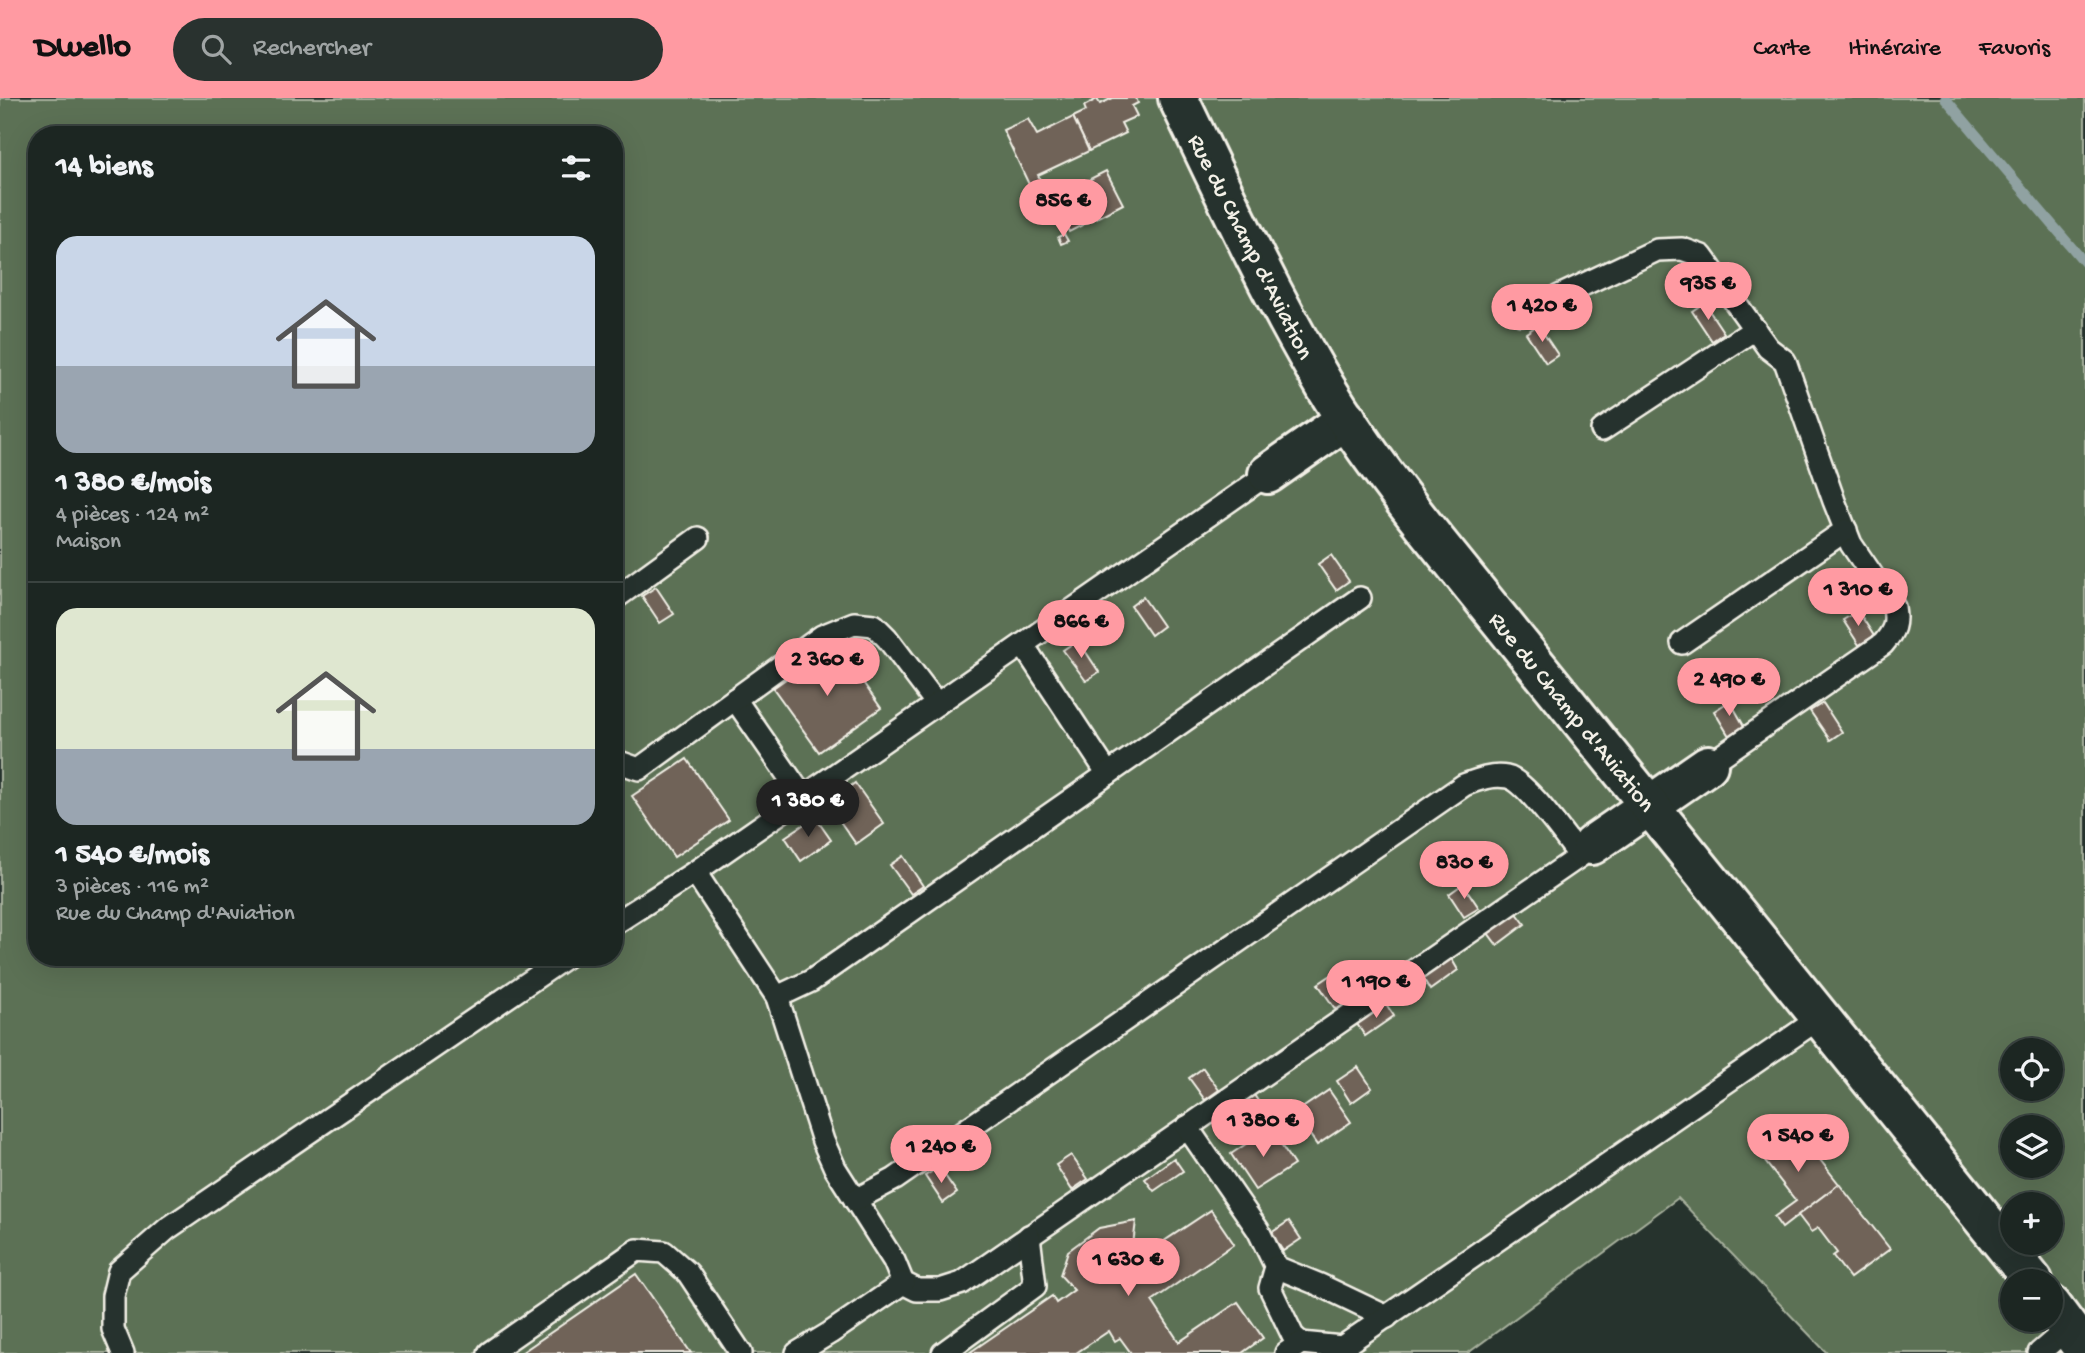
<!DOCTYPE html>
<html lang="fr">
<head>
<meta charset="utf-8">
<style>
	body { margin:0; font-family:"Gochi Hand",sans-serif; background:#29322f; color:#f1f3f6; height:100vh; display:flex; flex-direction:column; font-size:26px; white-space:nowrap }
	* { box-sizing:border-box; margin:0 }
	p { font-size:23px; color:#a0a5a5 }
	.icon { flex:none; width:38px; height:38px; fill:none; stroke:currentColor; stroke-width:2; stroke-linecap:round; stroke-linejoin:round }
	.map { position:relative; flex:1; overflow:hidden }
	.sheet { position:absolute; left:28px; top:28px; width:595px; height:840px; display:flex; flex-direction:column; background:#1c2622; border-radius:28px; box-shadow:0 7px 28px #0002,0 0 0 2px #3a4340 }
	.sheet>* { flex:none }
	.tools { position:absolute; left:2000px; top:940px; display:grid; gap:14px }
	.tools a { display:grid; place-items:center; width:63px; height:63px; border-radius:50%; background:#1c2622; box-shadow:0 7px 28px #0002,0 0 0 2px #3a4340; font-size:35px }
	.price { position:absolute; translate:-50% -60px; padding:0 16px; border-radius:24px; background:#ff9aa2; color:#111; font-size:23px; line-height:46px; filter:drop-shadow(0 2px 4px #0008) }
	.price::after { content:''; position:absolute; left:50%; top:42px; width:21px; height:16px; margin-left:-10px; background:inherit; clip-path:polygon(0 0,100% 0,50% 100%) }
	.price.active { background:#222; color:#fff }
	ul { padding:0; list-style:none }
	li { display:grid; align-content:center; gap:14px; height:371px; padding:0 28px }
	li+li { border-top:2px solid #3a4340 }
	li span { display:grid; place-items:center; height:217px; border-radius:21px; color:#555 }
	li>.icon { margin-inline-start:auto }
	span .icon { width:126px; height:126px; fill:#fffc; stroke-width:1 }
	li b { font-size:30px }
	h2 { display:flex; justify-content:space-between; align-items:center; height:84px; padding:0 28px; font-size:30px }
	header { display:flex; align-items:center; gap:42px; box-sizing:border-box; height:98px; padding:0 35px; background:#ff9aa2; color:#111 }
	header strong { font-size:33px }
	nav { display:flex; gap:38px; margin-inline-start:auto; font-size:24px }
	.search { width:490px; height:63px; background:#29322f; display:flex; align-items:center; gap:18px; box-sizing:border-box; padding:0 24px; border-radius:38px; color:#a0a5a5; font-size:26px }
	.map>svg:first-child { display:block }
	.green { fill:#5b7155; stroke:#a8b19e; stroke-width:2; fill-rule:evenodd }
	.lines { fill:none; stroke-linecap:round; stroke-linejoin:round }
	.stream { stroke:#90a2a2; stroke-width:10 }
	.building { fill:#6f6459; stroke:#f4f1e8; stroke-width:2 }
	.service-casing { stroke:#f4f1e8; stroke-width:26 }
	.minor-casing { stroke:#f4f1e8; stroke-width:44 }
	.tertiary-casing { stroke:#f4f1e8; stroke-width:44 }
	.service { stroke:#26332d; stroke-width:21 }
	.minor { stroke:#26332d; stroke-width:38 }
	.tertiary { stroke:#26332d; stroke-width:38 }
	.labels { text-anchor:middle; stroke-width:5; stroke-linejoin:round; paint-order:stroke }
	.street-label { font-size:24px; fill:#f4f1e8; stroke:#26332d }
</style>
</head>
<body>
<header>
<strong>Dwello</strong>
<div class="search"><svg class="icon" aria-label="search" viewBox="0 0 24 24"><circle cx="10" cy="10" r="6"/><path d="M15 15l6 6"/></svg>Rechercher</div>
<nav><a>Carte</a><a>Itinéraire</a><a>Favoris</a></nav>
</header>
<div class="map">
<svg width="2085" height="1255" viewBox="0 0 2085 1255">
	<rect width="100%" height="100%" fill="#26332d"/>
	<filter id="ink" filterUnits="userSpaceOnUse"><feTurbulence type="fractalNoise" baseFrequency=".0143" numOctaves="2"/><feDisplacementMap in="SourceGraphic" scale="14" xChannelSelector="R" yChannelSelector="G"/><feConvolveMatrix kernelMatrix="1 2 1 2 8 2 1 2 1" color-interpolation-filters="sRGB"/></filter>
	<g filter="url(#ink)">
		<path class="green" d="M0 0H2085V1255H1827L1678 1100 1468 1255H0ZM37 37H614V859H37ZM2012 952H2051V990H2012ZM2012 1029H2051V1068H2012ZM2012 1106H2051V1144H2012ZM2012 1183H2051V1222H2012Z"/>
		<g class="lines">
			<path class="stream" d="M1945 0 2085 165"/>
		</g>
		<g class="building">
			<path d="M1113 0H1136L1138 5 1132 8 1137 18 1121 25 1126 35 1089 53 1073 19 1086 13 1084 8 1097 1 1100 6Z"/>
			<path d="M1073 19 1089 53 1038 77 1046 93 1035 99 1003 32 1028 21 1037 37Z"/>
			<path d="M1106 73 1123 106 1069 134 1059 112 1044 119 1037 104 1072 86 1079 100 1094 93 1090 81Z"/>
			<path d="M1064 136 1068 143 1061 146 1058 139Z"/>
			<path d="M1704 205 1724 235 1712 243 1692 213Z"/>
			<path d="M1538 227 1558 257 1546 265 1526 235Z"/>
			<path d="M1331 457 1349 483 1336 492 1318 466Z"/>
			<path d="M656 489 674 516 660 525 642 498Z"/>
			<path d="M1143 499 1163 528 1151 537 1131 508Z"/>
			<path d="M1858 513 1874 538 1859 547 1843 522Z"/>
			<path d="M1078 542 1099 574 1086 583 1063 552Z"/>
			<path d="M836 546 881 610 819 654 773 590Z"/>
			<path d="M1730 603 1744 628 1729 638 1714 613Z"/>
			<path d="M1823 605 1842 634 1830 642 1810 613Z"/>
			<path d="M687 661 729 722 674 759 632 698Z"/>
			<path d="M855 685 884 726 856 746 827 705Z"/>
			<path d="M815 719 831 742 801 763 785 739Z"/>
			<path d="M903 758 923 788 911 796 890 767Z"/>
			<path d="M1463 786 1479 810 1464 819 1449 796Z"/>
			<path d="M1516 814 1525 826 1497 847 1488 835Z"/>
			<path d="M1451 860 1458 872 1430 892 1423 880Z"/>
			<path d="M1333 876 1351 902 1336 912 1318 886Z"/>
			<path d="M1386 906 1394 918 1365 938 1357 926Z"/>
			<path d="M1358 969 1372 990 1351 1005 1337 983Z"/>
			<path d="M1203 970 1219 992 1205 1002 1189 980Z"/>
			<path d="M1329 992 1351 1024 1317 1047 1295 1015Z"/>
			<path d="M1254 997 1262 1009 1233 1029 1225 1017Z"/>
			<path d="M1270 1030 1294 1067 1255 1092 1231 1056Z"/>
			<path d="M1795 1030 1839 1086 1782 1130 1774 1119 1796 1103 1759 1056Z"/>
			<path d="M1071 1057 1088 1081 1072 1092 1056 1067Z"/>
			<path d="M1174 1060 1183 1073 1154 1093 1145 1081Z"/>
			<path d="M939 1069 957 1095 943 1105 925 1078Z"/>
			<path d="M1839 1086 1890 1151 1850 1180 1833 1158 1837 1155 1818 1130 1811 1134 1798 1117Z"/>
			<path d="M1211 1112 1234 1146 1152 1203 1179 1244 1238 1204 1263 1240 1242 1255H1131L1120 1240 1115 1243 1109 1233 1076 1255H969L1052 1198 1056 1205 1074 1192 1060 1177 1068 1153 1099 1130 1136 1123 1133 1147 1140 1159Z"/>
			<path d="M1289 1123 1301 1141 1283 1153 1271 1135Z"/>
			<path d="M636 1176 691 1255H521Z"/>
		</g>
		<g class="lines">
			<g class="service-casing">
				<g id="service">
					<path d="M1521 216 1657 152 1682 151 1702 158 1768 250 1785 263 1834 403 1851 446 1894 509C1897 526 1894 533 1883 546L1708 667"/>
					<path d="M1602 332 1755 231"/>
					<path d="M614 501 698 440"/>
					<path d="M1682 545 1846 432"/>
					<path d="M1023 547 1108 676"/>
					<path d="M735 601 803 699"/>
					<path d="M614 659 619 664 639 671 822 538 854 525 874 527 887 540 937 606"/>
					<path d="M695 774 777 899 823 1043 835 1070 894 1163 903 1185 917 1192H940L962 1185 1580 758 1592 747"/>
					<path d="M614 826 695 774 1268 376"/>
					<path d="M777 899 811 883 1360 500"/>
					<path d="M1187 1029 1258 1132 1276 1169"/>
					<path d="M855 1102 895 1081 1464 687C1477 682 1492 676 1507 679 1526 682 1566 741 1580 758"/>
					<path d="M1301 1245 1293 1238 1270 1190 1276 1169 1320 1187 1387 1219"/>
					<path d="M123 1255 113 1231V1198L119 1173 167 1131 566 859"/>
					<path d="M489 1255 637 1152 664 1154 688 1175 741 1255"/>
					<path d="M797 1255 830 1235 903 1185"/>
					<path d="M943 1255 1035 1188 1029 1138"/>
					<path d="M1286 1255 1301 1245 1342 1249 1821 919"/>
					<path d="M2039 1255 2068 1230"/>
				</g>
			</g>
			<g class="minor-casing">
				<g id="minor">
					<path d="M1268 376 1347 321"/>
					<path d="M1592 747 1708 667"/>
				</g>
			</g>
			<g class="tertiary-casing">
				<g id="tertiary">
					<path d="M1178 0C1222 91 1264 183 1315 271 1346 326 1385 378 1424 428L2033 1183"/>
					<path d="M2051 1207 2085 1253"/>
				</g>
			</g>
			<use href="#service" class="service"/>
			<use href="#minor" class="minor"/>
			<use href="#tertiary" class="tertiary"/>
		</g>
	</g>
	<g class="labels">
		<g class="street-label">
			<text transform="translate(1252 148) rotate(63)" y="8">Rue du Champ d'Aviation</text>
			<text transform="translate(1573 613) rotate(51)" y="8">Rue du Champ d'Aviation</text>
		</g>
	</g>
</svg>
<div class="tools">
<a><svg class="icon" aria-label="locate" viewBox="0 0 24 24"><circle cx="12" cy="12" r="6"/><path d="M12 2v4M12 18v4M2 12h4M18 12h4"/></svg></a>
<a><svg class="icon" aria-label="layers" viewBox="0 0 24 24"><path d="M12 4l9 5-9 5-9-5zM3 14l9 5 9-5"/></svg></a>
<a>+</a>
<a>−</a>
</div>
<b class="price" style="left:1063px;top:141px">856 €</b>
<b class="price" style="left:1708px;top:224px">935 €</b>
<b class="price" style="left:1542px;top:246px">1 420 €</b>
<b class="price" style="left:1858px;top:530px">1 310 €</b>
<b class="price" style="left:1081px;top:562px">866 €</b>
<b class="price" style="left:827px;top:600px">2 360 €</b>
<b class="price" style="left:1729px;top:620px">2 490 €</b>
<b class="price active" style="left:808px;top:741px">1 380 €</b>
<b class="price" style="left:1464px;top:803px">830 €</b>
<b class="price" style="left:1376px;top:922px">1 190 €</b>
<b class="price" style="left:1263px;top:1061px">1 380 €</b>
<b class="price" style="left:1798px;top:1076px">1 540 €</b>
<b class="price" style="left:941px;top:1087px">1 240 €</b>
<b class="price" style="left:1128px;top:1200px">1 630 €</b>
<section class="sheet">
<h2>14 biens<svg class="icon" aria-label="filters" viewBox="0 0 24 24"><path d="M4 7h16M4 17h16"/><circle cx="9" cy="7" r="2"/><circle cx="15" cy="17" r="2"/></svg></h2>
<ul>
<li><span style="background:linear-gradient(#c9d6e8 60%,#9aa5b1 0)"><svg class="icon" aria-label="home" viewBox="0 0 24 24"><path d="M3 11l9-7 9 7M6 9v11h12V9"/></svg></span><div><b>1 380 €/mois</b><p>4 pièces · 124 m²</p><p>Maison</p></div></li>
<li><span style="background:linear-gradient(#dfe7d0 65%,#9aa5b1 0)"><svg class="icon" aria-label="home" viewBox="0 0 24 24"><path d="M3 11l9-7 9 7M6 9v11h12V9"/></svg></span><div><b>1 540 €/mois</b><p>3 pièces · 116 m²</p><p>Rue du Champ d'Aviation</p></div></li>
</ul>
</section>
</div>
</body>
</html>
